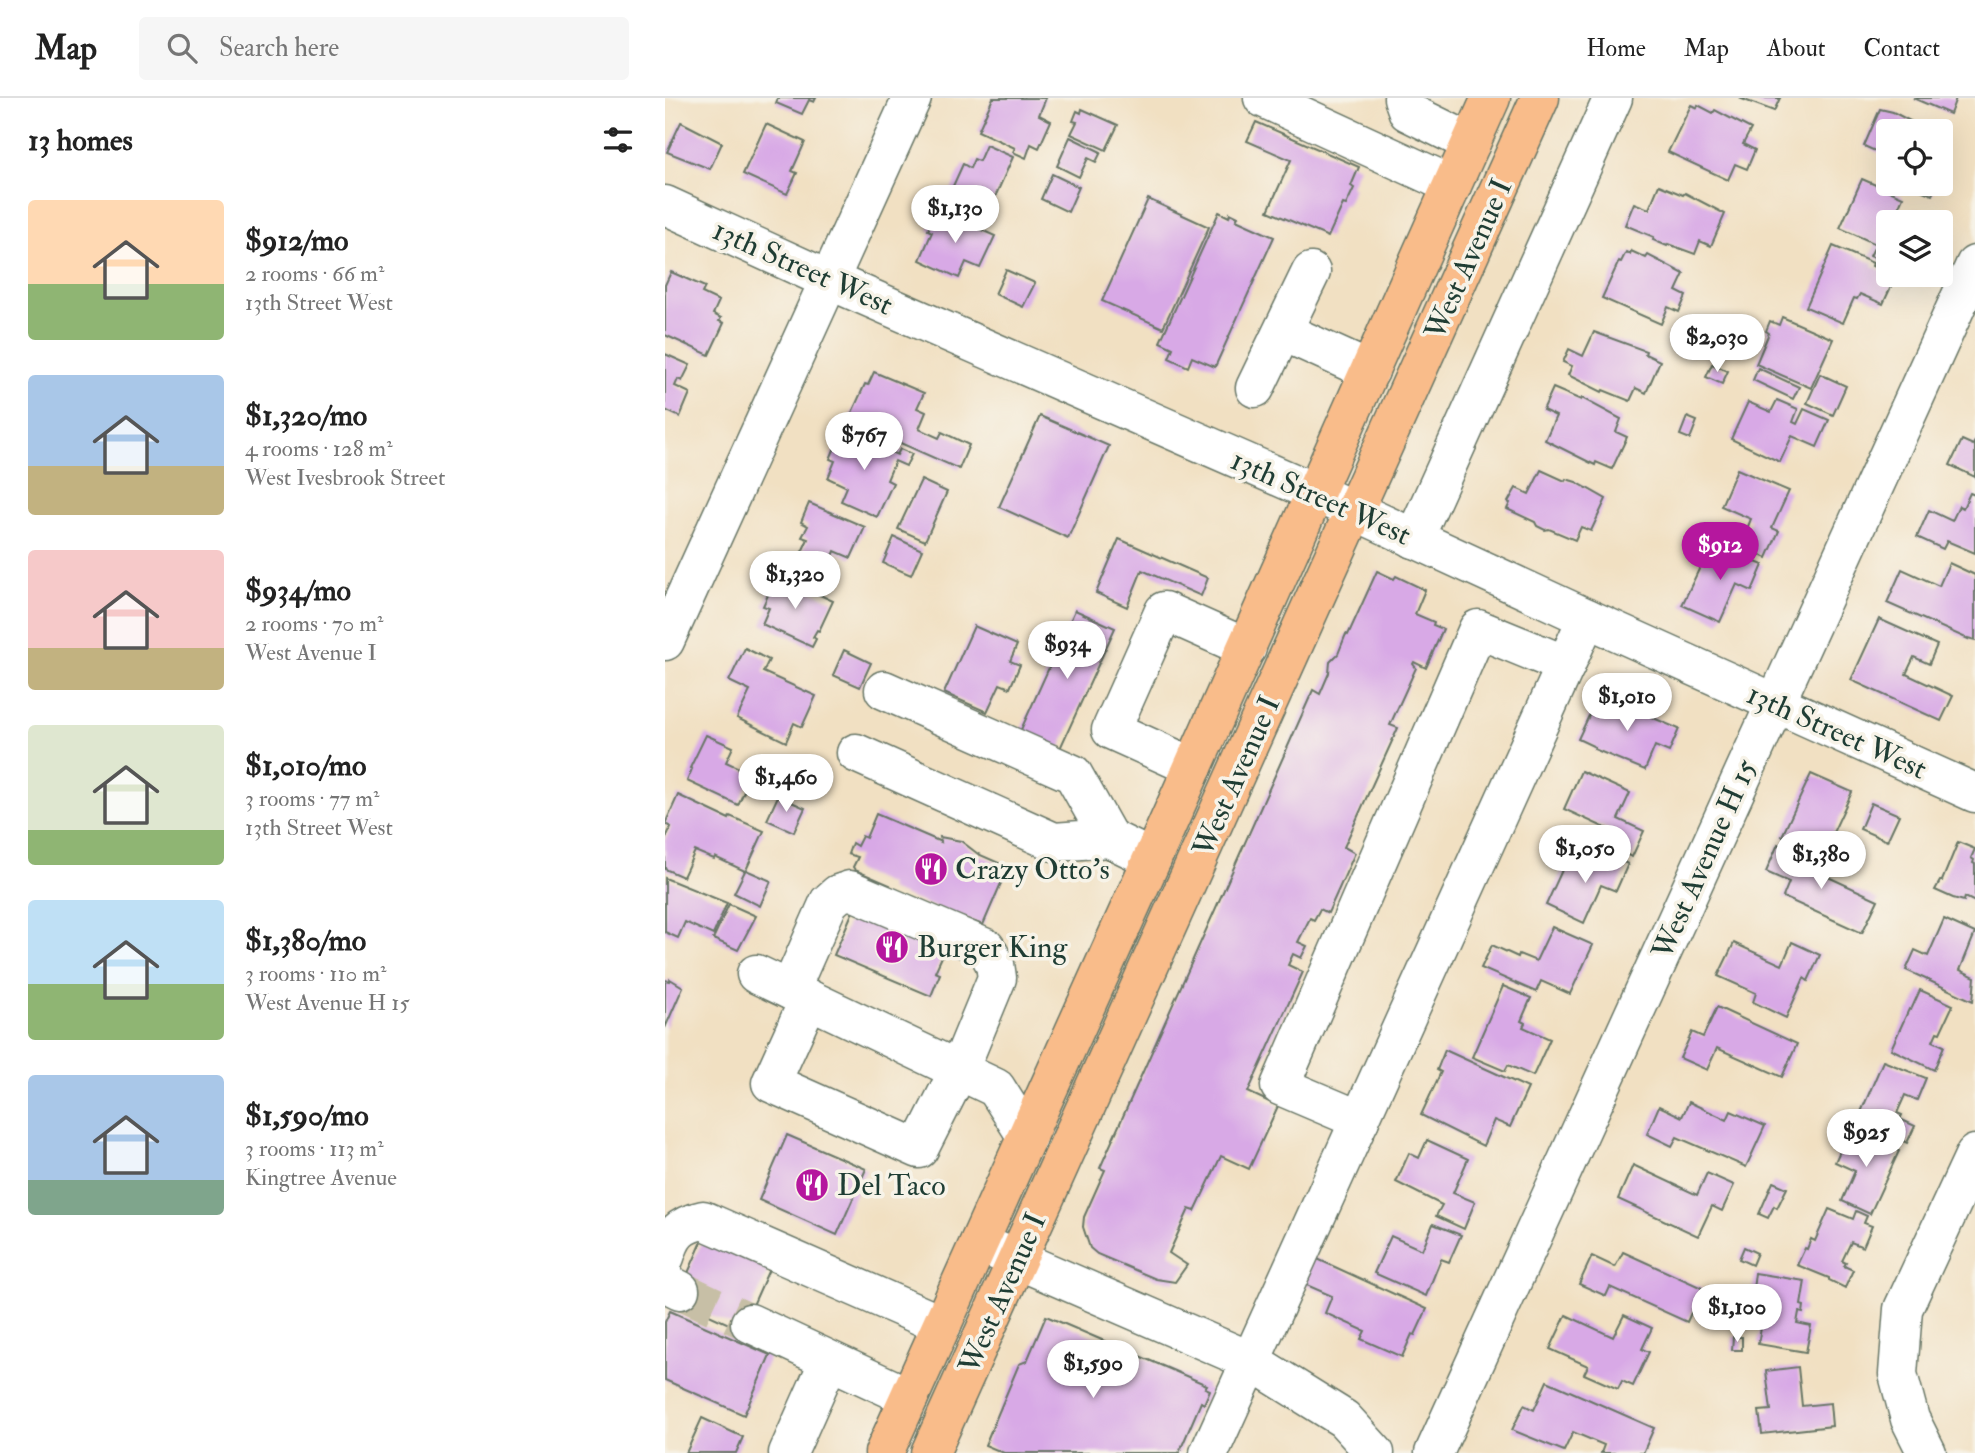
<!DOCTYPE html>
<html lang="en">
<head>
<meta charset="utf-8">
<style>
	body { margin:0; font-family:"IM FELL Double Pica",serif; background:#f6f6f6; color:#222; height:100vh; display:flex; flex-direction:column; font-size:26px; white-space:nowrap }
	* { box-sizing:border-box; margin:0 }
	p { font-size:23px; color:#767676 }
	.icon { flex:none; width:38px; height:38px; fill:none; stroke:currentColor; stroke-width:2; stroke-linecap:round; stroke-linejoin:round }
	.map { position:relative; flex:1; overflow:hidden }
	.panel { display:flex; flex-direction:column; background:#fff; width:665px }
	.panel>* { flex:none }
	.tools { position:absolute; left:1211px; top:21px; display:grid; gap:14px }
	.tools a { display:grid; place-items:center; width:77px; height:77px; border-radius:7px; background:#fff; box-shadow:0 7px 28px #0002; font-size:35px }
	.price { position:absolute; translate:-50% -60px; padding:0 16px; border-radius:24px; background:#fff; color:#222; font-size:23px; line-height:46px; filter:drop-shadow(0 2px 4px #0008) }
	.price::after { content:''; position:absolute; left:50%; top:42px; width:21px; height:16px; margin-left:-10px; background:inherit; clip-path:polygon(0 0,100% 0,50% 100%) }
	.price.active { background:#b5179e; color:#fff }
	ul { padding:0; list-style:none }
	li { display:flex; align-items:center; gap:21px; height:175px; padding:0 28px }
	li span { display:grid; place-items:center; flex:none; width:196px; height:140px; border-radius:7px; color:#555 }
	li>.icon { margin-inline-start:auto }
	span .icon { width:84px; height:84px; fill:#fffc; stroke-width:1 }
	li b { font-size:30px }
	h2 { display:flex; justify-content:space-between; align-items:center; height:84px; padding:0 28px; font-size:30px }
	header { display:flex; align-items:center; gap:42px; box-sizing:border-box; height:98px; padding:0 35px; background:#fff; border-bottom:2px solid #e0e0e0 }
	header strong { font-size:33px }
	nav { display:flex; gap:38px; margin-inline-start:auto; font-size:24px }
	.search { width:490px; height:63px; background:#f6f6f6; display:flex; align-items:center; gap:18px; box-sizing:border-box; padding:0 24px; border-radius:7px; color:#767676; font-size:26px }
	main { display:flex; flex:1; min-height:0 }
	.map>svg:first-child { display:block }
	.building { fill:#d8a9e6 }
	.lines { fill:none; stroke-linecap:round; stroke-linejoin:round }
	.minor-tunnel { stroke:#c7bfa6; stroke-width:38; stroke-dasharray:38 19; stroke-linecap:butt }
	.minor-casing { stroke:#687666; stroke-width:41 }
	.major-casing { stroke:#687666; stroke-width:41 }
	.minor { stroke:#fff; stroke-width:38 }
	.major { stroke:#f9bc8a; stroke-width:38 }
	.labels { text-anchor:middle; stroke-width:7; stroke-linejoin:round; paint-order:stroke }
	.street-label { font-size:30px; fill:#1f3d34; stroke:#f7f3e8 }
	.poi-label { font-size:30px; fill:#1f3d34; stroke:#f7f3e8; text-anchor:start }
</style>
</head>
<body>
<header>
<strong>Map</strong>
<div class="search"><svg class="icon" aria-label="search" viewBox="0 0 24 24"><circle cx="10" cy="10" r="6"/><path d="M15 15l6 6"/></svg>Search here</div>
<nav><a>Home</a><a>Map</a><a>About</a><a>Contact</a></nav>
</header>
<main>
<section class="panel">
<h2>13 homes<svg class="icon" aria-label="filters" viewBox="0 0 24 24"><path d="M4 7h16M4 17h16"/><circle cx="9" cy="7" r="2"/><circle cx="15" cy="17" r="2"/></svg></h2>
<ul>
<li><span style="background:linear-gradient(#ffd9b3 60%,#8fb573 0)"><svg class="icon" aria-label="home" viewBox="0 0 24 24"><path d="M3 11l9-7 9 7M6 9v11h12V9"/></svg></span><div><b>$912/mo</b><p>2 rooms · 66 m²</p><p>13th Street West</p></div></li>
<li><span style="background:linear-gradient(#a9c7e8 65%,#c2b280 0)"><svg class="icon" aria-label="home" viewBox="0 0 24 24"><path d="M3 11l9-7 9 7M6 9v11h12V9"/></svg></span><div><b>$1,320/mo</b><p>4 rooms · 128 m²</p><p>West Ivesbrook Street</p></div></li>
<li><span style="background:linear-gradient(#f6c9c9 70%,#c2b280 0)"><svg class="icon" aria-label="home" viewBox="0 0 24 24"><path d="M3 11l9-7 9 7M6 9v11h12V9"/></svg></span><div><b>$934/mo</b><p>2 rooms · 70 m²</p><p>West Avenue I</p></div></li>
<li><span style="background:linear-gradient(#dfe7d0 75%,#8fb573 0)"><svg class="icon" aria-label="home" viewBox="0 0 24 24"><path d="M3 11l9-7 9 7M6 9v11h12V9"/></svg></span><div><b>$1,010/mo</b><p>3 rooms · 77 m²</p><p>13th Street West</p></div></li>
<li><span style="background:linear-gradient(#bfe0f5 60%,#8fb573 0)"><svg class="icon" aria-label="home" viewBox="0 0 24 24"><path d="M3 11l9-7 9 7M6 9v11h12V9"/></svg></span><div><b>$1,380/mo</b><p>3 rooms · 110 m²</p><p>West Avenue H 15</p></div></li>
<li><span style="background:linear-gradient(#a9c7e8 75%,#7fa58c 0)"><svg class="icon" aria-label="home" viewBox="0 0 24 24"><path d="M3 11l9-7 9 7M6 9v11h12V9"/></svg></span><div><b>$1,590/mo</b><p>3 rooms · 113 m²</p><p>Kingtree Avenue</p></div></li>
</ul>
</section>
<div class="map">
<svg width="1310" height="1355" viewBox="0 0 1310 1355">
	<rect width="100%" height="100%" fill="#f7f3e8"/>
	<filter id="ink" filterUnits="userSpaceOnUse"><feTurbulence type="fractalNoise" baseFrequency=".0143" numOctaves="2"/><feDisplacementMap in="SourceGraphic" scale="14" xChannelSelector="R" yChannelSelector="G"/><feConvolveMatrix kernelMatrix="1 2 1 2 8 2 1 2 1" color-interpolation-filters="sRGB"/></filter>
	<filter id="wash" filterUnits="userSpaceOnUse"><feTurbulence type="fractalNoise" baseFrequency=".00686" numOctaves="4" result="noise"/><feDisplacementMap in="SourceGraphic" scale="28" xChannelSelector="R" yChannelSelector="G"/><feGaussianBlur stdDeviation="1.57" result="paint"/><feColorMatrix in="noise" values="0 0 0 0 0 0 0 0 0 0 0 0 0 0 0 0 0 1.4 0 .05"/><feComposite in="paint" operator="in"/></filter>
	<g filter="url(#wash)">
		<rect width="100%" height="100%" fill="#f1e0c2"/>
		<g id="blocks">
			<g class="building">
				<path d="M113 0H151L149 4 144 2 137 16 111 5Z"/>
				<path d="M328 0H381L374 17 386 23 374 50 366 46 361 60 348 54 350 50 313 33Z"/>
				<path d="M1074 0H1115L1109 13Z"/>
				<path d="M1248 0H1291L1285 16Z"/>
				<path d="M1026 7 1032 10 1033 7 1048 15 1050 12 1086 31 1078 46 1090 52 1082 71 1070 66 1063 82 1003 54Z"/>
				<path d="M417 11 453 27 441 52 406 36 412 24 408 23 412 13 416 15Z"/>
				<path d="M1215 11 1228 14 1264 33H1223V77L1216 74 1219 68 1213 65 1217 56 1199 48Z"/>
				<path d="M16 24 57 45 45 71 2 54Z"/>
				<path d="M591 24 694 69 686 88 689 90 681 107 678 106 663 139 603 113 626 62 582 43Z"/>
				<path d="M101 26 140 44 127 73 132 75 122 96 78 76Z"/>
				<path d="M405 39 436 54 431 64 423 60 414 79 392 68Z"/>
				<path d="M321 47 348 59 322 117 283 99 298 66 305 70 309 61 314 63Z"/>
				<path d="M387 76 414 89 403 114 376 101Z"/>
				<path d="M1197 81 1238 99 1227 124H1223V166L1205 158 1211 146 1175 130Z"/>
				<path d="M1242 86H1272L1267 97Z"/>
				<path d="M994 87 1018 97 1020 95 1060 116 1046 148 1035 143 1030 156 1003 146 1002 148 988 142 989 139 960 127 969 105 984 111Z"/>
				<path d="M483 101 544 129 498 230 437 203Z"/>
				<path d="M272 112 330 138 315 170 301 164 294 180 255 162 267 134 263 132Z"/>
				<path d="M554 114 564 119 565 115 573 119 571 122 609 139 550 269 527 259 523 269 504 260 508 250 495 244Z"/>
				<path d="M1168 148 1208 165 1207 168 1223 175V177L1231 178 1218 206 1195 196 1192 201 1189 200 1178 225 1141 209Z"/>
				<path d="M966 153 981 160 983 157 1019 176 1011 193 1021 198 1014 214 1003 209 996 226 937 200 954 163 956 164 961 154 965 156Z"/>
				<path d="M341 172 370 185 358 209 330 196Z"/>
				<path d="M6 174 40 189 37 195 54 203 48 216 56 220 54 223 59 225 44 257 0 237V187Z"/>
				<path d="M1117 219 1168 241 1146 290 1091 266 1104 235 1101 233 1105 223 1114 227Z"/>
				<path d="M929 234 981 253 980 256 995 263 981 295 971 290 965 303 938 292 937 294 903 277 907 268 898 264 904 251 918 258Z"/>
				<path d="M0 256 25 267 17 283 13 281 10 288 25 295 15 319 0 312Z"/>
				<path d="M1047 266 1063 273 1057 286 1041 279Z"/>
				<path d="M1093 270 1134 289 1128 301 1088 282Z"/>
				<path d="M209 274 259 295 252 310 261 314 254 331 274 340 277 334 304 347 294 371 233 344 234 341 185 319 200 286 203 287Z"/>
				<path d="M1155 276 1181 288 1168 317 1142 305Z"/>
				<path d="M888 290 916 302 917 300 956 321 951 334 962 339 947 371 931 364 930 367 880 342 891 318 878 312Z"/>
				<path d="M1112 302 1133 311 1128 324 1132 326 1139 311 1164 322 1152 349 1127 338 1115 364 1066 341 1083 304 1106 314Z"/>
				<path d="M375 318 444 348 403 440 334 409Z"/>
				<path d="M1022 319 1032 323 1025 341 1015 337Z"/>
				<path d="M178 331 232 357 235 351 247 356 241 368 230 363 222 382 228 385 212 419 176 403 182 389 163 380 170 363 165 361Z"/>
				<path d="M1297 342 1308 347 1310 343V379L1285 367Z"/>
				<path d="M1072 371 1124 393 1107 430 1114 433 1102 460 1075 448 1086 421 1056 408Z"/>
				<path d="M876 372 900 383 901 381 911 384 941 401 926 433 916 429 910 442 884 431 880 432 872 428 870 424 842 411 845 405 843 404 851 390 864 396Z"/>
				<path d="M256 382 282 394 260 443 233 431Z"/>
				<path d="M1305 395 1310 397V455L1282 443 1278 451 1252 439 1264 412 1287 423 1294 408 1298 410Z"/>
				<path d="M144 405 200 429 186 460 170 453 163 470 135 458 143 441 137 439 143 428 136 424Z"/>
				<path d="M229 439 257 452 246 477 218 465Z"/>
				<path d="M454 441 543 480 536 498 477 472 462 509 431 495Z"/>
				<path d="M1046 446 1098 467 1087 493 1072 486 1055 524 1017 507Z"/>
				<path d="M1284 465 1310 477V542L1303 540V541L1222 505 1237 471 1274 488Z"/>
				<path d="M712 473 729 481 731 478 760 492 750 516 769 524 768 527 778 531 761 570 749 564 748 566 751 570 725 627 733 630 679 749 690 755 663 815 655 811 649 822 645 820 633 844 642 848 636 860 628 856 623 867 638 874 583 994 613 1008 584 1071 556 1058 530 1113 524 1111 504 1155 522 1167 510 1184 491 1181 432 1156 425 1150 418 1129 419 1119 440 1072 435 1070 648 592 655 596 664 575 665 564 673 556 681 536 683 537Z"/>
				<path d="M112 477 168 503 154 533 152 532 148 539 151 541 147 549 97 526 104 510 98 508Z"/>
				<path d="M410 512 450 530 393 655 354 636Z"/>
				<path d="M1214 521 1272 547 1264 566 1249 559 1241 576 1288 598 1276 623 1186 582Z"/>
				<path d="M309 528 352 547 345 563 355 567 345 590 335 586 322 614 279 595Z"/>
				<path d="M80 550 104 562 98 574 151 598 137 629 129 625 121 644 72 620 85 593 64 583Z"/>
				<path d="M179 552 206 565 195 589 168 577Z"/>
				<path d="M945 600 987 616 986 619 1014 631 1004 654 990 648 980 672 929 651 930 649 913 641 928 609 939 614Z"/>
				<path d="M41 637 68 649 61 664 87 676 73 707 22 683 27 671 25 670Z"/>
				<path d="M916 673 965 695 953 721 979 733 967 759 941 748 947 733 899 711Z"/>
				<path d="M1146 676 1187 694 1158 756 1117 738Z"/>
				<path d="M13 697 64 721 65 718 99 733 81 772 106 783 95 808 69 795 80 773 50 759 49 761 30 753 18 779 0 771V742L6 729 0 726Z"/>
				<path d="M113 698 140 710 129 734 102 722Z"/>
				<path d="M1206 705 1234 717 1222 743 1195 731Z"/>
				<path d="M211 716 276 744 275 739 296 743 313 756 343 769 318 827 224 792 225 787 190 772 188 769 193 759 183 756 187 745 192 748 197 738 201 740Z"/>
				<path d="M1293 744 1310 751 1306 760 1309 762 1308 765 1310 766V804L1300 799 1299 803 1288 800 1270 792 1275 783H1277Z"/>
				<path d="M1113 746 1139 758 1135 766 1213 802 1197 835 1118 799 1124 784 1101 774Z"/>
				<path d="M936 754 963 766 951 793 936 787 919 825 881 807 903 759 929 770Z"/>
				<path d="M0 780 62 805 48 837 20 824 13 840 0 834Z"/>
				<path d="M64 806 91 818 73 852 48 841Z"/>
				<path d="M191 806 285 841 270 874 275 876 266 898 169 857Z"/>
				<path d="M1279 821 1310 835 1295 872 1310 879 1308 903 1241 872 1250 852 1263 858Z"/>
				<path d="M887 829 928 847 905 896 876 883 871 894 816 870 827 847 853 859 854 856 871 863Z"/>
				<path d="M1127 844 1155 857 1143 883 1139 880 1121 920 1088 904 1091 895 1053 878 1069 845 1117 867Z"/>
				<path d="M5 881 18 889 0 930V882L4 883Z"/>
				<path d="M838 888 866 900 856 923 860 925 858 929 885 941 868 978 843 967 840 973 807 959Z"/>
				<path d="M1255 892 1288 907 1275 935 1272 934 1268 943 1279 948 1269 972 1226 951 1244 911 1246 912Z"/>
				<path d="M1052 909 1132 946 1117 979 1052 950 1042 972 1015 960 1027 934 1038 939Z"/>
				<path d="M780 952 863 990 845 1029 829 1022 818 1048 756 1017 776 974 772 972Z"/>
				<path d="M1218 963 1261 980 1252 1002 1240 997 1232 1015 1237 1017 1235 1021 1250 1028 1242 1045 1193 1021Z"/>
				<path d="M1024 1004 1062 1022 1066 1013 1100 1028 1081 1069 1012 1039 1007 1048 982 1036 994 1008 1017 1019Z"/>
				<path d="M1185 1031 1234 1053 1205 1116 1177 1103 1190 1073 1170 1064Z"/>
				<path d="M122 1037 201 1071 172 1137 94 1102Z"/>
				<path d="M762 1042 803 1061 788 1095 810 1104 799 1131 771 1118 777 1107 731 1084 744 1055 754 1060Z"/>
				<path d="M968 1067 1032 1097 1042 1075 1069 1087 1057 1113 1047 1108 1033 1138 953 1101Z"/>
				<path d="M1108 1084 1122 1090 1112 1110 1109 1108 1103 1120 1094 1116Z"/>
				<path d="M1164 1111 1188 1121 1191 1113 1202 1118 1199 1125 1207 1128 1198 1149 1186 1144 1177 1163 1181 1165 1179 1168 1188 1172 1180 1190 1164 1182V1180L1132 1167 1140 1150 1142 1151 1146 1141 1150 1143Z"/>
				<path d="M768 1126 796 1137 784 1164 776 1161 761 1198 709 1175 726 1138 757 1152Z"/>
				<path d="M39 1139 105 1169 77 1232 11 1202Z"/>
				<path d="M1079 1149 1092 1155 1087 1167 1074 1161Z"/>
				<path d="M958 1154 1037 1190 1022 1224 945 1189 941 1198 914 1186 927 1158 950 1169Z"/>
				<path d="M648 1159 762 1211 750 1237 747 1236 737 1259 696 1241 700 1233 660 1215 667 1198 637 1185Z"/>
				<path d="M1090 1175 1140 1183 1136 1207 1139 1208 1138 1215 1134 1214 1132 1225 1146 1228 1141 1254 1093 1246 1098 1219 1085 1217Z"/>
				<path d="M5 1213 105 1257 79 1317 0 1282V1224Z"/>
				<path d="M901 1217 948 1239 959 1217 987 1230 977 1251 984 1254 968 1288 957 1283 953 1291 919 1276 923 1268 885 1251Z"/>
				<path d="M381 1218 542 1287 540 1290 545 1292 539 1306 536 1304 514 1355H339L320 1347 354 1266 362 1263Z"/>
				<path d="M1068 1239H1077V1252H1067Z"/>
				<path d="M1133 1269 1137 1308 1165 1305 1167 1328 1097 1336 1094 1313 1106 1312 1101 1273Z"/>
				<path d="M882 1283 989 1330 978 1355H936L939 1347 908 1334 899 1353 847 1332 859 1307 869 1312Z"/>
				<path d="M37 1320 78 1339 71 1355H21Z"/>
			</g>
		</g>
	</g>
	<g filter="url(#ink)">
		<use href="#blocks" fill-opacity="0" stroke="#687666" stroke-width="2"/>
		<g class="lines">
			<path class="minor-tunnel" d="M15 1192 85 1225"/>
			<g class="minor-casing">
				<g id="minor">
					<path d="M598 0 787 87"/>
					<path d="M738 0 743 14 806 45"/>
					<path d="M0 107 164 182 651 395 922 520 1310 695"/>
					<path d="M619 234 705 273"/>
					<path d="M590 290 646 174"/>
					<path d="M749 441 948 0"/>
					<path d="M0 543 247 0"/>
					<path d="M219 592 408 676 444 740"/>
					<path d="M191 655 389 744 444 740 487 761"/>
					<path d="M528 669 446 632 499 513 582 550"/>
					<path d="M91 876 331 990 362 1039"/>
					<path d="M125 892 164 804 173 796 185 792 321 850 330 866 332 880 294 972 254 1051 106 985 144 901"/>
					<path d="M695 1022 615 988 813 531 901 567"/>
					<path d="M314 1145 586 1263 679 1321 710 1355"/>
					<path d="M0 1159C7 1136 14 1127 38 1122L277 1227"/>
					<path d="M0 1179 3 1186 15 1192"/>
					<path d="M85 1225 244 1299"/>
					<path d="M123 1355 164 1263"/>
					<path d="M544 1355 922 520"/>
					<path d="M769 1355 1310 167"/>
					<path d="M1262 1355 1245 1321 1233 1276 1238 1211 1310 1056"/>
				</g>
			</g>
			<g class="major-casing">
				<g id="major">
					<path d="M219 1355 487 761 826 0"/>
					<path d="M265 1355 875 0"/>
				</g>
			</g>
			<use href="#minor" class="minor"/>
			<use href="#major" class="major"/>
		</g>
	</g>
	<defs>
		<g id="restaurant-disc" transform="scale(1.75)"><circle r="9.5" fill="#b5179e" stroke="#f7f3e8"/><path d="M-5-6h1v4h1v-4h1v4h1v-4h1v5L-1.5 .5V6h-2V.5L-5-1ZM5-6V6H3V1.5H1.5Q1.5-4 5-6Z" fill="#fff"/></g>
	</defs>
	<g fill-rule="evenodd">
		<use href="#restaurant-disc" x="266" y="771"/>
		<use href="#restaurant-disc" x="227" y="849"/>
		<use href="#restaurant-disc" x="147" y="1087"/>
	</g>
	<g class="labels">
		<g class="street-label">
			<text transform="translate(803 161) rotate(-66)" y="10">West Avenue I</text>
			<text transform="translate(138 169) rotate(24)" y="10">13th Street West</text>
			<text transform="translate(656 399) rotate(24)" y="10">13th Street West</text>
			<text transform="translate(1172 633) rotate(24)" y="10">13th Street West</text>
			<text transform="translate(571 678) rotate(-66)" y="10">West Avenue I</text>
			<text transform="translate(1039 761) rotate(-66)" y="10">West Avenue H 15</text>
			<text transform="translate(337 1195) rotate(-66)" y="10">West Avenue I</text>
		</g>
		<g class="poi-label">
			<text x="290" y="781">Crazy Otto's</text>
			<text x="252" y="859">Burger King</text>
			<text x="172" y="1097">Del Taco</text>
		</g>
	</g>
</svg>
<div class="tools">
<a><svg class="icon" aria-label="locate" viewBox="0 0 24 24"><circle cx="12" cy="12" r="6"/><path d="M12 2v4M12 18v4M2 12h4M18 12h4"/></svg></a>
<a><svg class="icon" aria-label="layers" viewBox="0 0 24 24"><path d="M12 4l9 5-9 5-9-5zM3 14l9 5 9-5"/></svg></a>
</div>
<b class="price" style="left:290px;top:147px">$1,130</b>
<b class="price" style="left:1052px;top:276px">$2,030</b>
<b class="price" style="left:199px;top:374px">$767</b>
<b class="price active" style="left:1055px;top:484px">$912</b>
<b class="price" style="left:130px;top:513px">$1,320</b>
<b class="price" style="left:402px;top:583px">$934</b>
<b class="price" style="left:962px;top:635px">$1,010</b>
<b class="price" style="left:121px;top:716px">$1,460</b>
<b class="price" style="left:920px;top:787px">$1,050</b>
<b class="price" style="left:1156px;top:793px">$1,380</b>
<b class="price" style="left:1201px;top:1071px">$925</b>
<b class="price" style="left:1072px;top:1246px">$1,100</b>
<b class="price" style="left:428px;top:1302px">$1,590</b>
</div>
</main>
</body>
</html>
